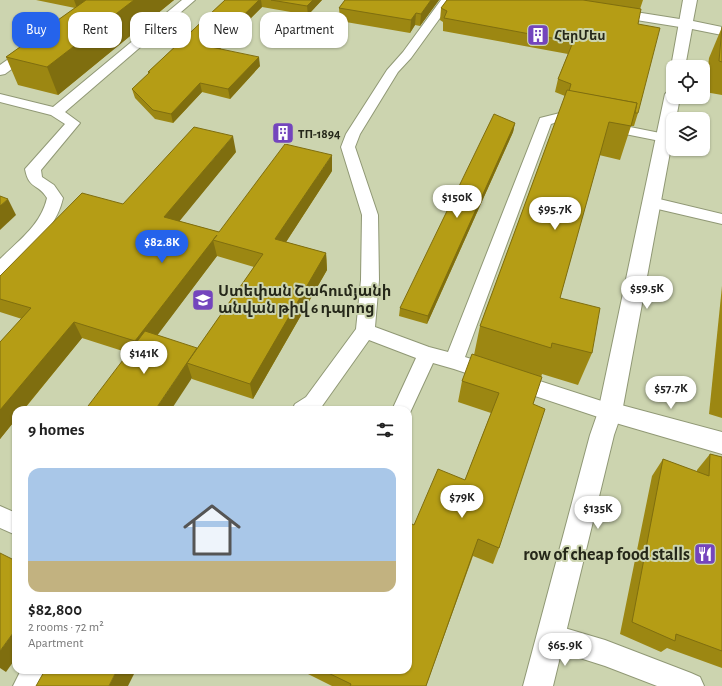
<!DOCTYPE html>
<html lang="en">
<head>
<meta charset="utf-8">
<style>
	body { margin:0; font-family:"Alegreya Sans","Noto Sans Armenian",sans-serif; background:#f2f2f2; color:#222; height:100vh; display:flex; flex-direction:column; font-size:15px; white-space:nowrap }
	* { box-sizing:border-box; margin:0 }
	p { font-size:13px; color:#767676 }
	.icon { flex:none; width:22px; height:22px; fill:none; stroke:currentColor; stroke-width:2; stroke-linecap:round; stroke-linejoin:round }
	.map { position:relative; flex:1; overflow:hidden }
	.sheet { position:absolute; left:12px; top:406px; width:400px; height:268px; display:flex; flex-direction:column; background:#fff; border-radius:12px; box-shadow:0 1px 3px #0004 }
	.sheet>* { flex:none }
	.guide { position:absolute; left:12px; top:12px; width:400px; height:36px; display:flex; gap:8px }
	.controls { position:absolute; left:666px; top:60px; display:grid; gap:8px }
	.controls a { display:grid; place-items:center; width:44px; height:44px; border-radius:8px; background:#fff; box-shadow:0 1px 3px #0004; font-size:20px }
	.price { position:absolute; translate:-50% -34px; padding:0 9px; border-radius:14px; background:#fff; color:#222; font-size:13px; line-height:26px; filter:drop-shadow(0 1px 2px #0008) }
	.price::after { content:''; position:absolute; left:50%; top:24px; width:12px; height:9px; margin-left:-6px; background:inherit; clip-path:polygon(0 0,100% 0,50% 100%) }
	.price.on { background:#2563eb; color:#fff }
	ul { padding:0; list-style:none }
	li { display:grid; align-content:center; gap:8px; height:212px; padding:0 16px }
	li+li { border-top:1px solid #e0e0e0 }
	li span { display:grid; place-items:center; height:124px; border-radius:12px; color:#555 }
	li>.icon { margin-inline-start:auto }
	span .icon { width:72px; height:72px; fill:#fffc; stroke-width:1 }
	li b { font-size:17px }
	h2 { display:flex; justify-content:space-between; align-items:center; height:48px; padding:0 16px; font-size:17px }
	.chip { padding:0 14px; border-radius:12px; background:#fff; box-shadow:0 1px 3px #0004; font-size:14px; line-height:36px }
	.chip.on { background:#2563eb; color:#fff }
	.map>svg:first-child { display:block }
	.lines { fill:none; stroke-linecap:round; stroke-linejoin:round }
	.service-casing { stroke:#909875; stroke-width:2 }
	.minor-casing { stroke:#909875; stroke-width:2 }
	.tertiary-casing { stroke:#909875; stroke-width:2 }
	.service { fill:#fff; fill-rule:evenodd }
	.minor { fill:#fff; fill-rule:evenodd }
	.tertiary { fill:#fff; fill-rule:evenodd }
	.wall { fill:#9c8712; fill-rule:evenodd }
	.shaded-wall { fill:#7f6e0f }
	.building { fill:#b59d15; stroke:#7f6e0f }
	.labels { text-anchor:middle; stroke-width:4; stroke-linejoin:round; paint-order:stroke }
	.far-poi-label { font-size:13px; font-weight:bold; fill:#252719; stroke:#ccd4af; text-anchor:start }
	.poi-label { font-size:15px; font-weight:bold; fill:#252719; stroke:#ccd4af; text-anchor:start }
	.near-poi-label { font-size:18px; font-weight:bold; fill:#252719; stroke:#ccd4af; text-anchor:end }
</style>
</head>
<body>
<div class="map">
<svg width="722" height="686" viewBox="0 0 722 686">
	<rect width="100%" height="100%" fill="#ccd4af"/>
	<g class="lines">
		<g class="service-casing">
			<g id="service">
				<path d="M182 0H195L65 112 80 123 41 170 42 177 54 185 63 198C56 230 28 251 6 274L0 276V259C19 240 41 225 47 198 38 183 29 190 25 169L65 124 51 115 0 102V94L53 107Z"/>
				<path d="M441 0H453L411 58 398 72 360 134 355 147 378 215 379 280 375 327 429 347 448 352 540 118 560 113 670 135 672 138 670 141 665 142 560 121 551 124 465 357 617 406 620 412 617 418 610 421 454 369 433 363 408 417V410H392L416 358 369 340 320 409 292 410 295 404 306 397 356 329 361 280 362 215 341 147 346 134 387 70 403 52Z"/>
				<path d="M31 45 35 46 37 49 35 52 5 74 0 75V65L27 46Z"/>
				<path d="M651 197 722 214V224L645 206 643 202 645 198Z"/>
				<path d="M0 506 16 513V535L0 528Z"/>
				<path d="M551 624 605 640 691 673 700 677 704 686H657L605 666 542 646 538 637 542 628Z"/>
				<path d="M21 670H49L41 686H13Z"/>
			</g>
		</g>
		<g class="minor-casing">
			<g id="minor">
				<path d="M610 8 686 20 691 21 693 24 691 27 686 28 605 15 603 12 605 9Z"/>
				<path d="M610 402 722 432V454L602 419 598 412 602 405Z"/>
			</g>
		</g>
		<g class="tertiary-casing">
			<g id="tertiary">
				<path d="M683 0H697L693 21 722 27V35L692 29 685 67H673V70L671 67Z"/>
				<path d="M673 89V97H680L676 119H673V136L622 412 614 435 553 686H523L590 435 598 412 665 94 668 91Z"/>
			</g>
		</g>
		<use href="#service" class="service"/>
		<use href="#minor" class="minor"/>
		<use href="#tertiary" class="tertiary"/>
	</g>
	<g class="wall">
		<path d="M36 0H174L58 95 18 85 6 57 75 8Z"/>
		<path d="M225 0H322L308 15 262 7 220 49 260 66 230 99 202 92 173 123 155 119 135 98 132 89 148 74V72Z"/>
		<path d="M345 0H439L420 26 415 25 410 33 340 21 339 8Z"/>
		<path d="M447 0H643L640 9 638 24V113L634 126H631L620 160 599 155 560 298 592 353 578 385 542 374 533 404 499 548 493 564 473 556 426 686H332L300 670H408L414 525 465 480 491 413 458 402 462 381 474 355 480 326 565 96 555 92 558 79 568 54 443 31V22L440 20 441 8Z"/>
		<path d="M722 27V95L705 92 709 58Z"/>
		<path d="M515 123 513 132 427 324 399 316 400 308Z"/>
		<path d="M236 152 179 221 219 232 332 171 286 242 326 253 327 270 253 399 192 379V378L129 353 82 338 0 439V342L22 319 0 312V276L123 204ZM217 256 254 267 197 349 157 335Z"/>
		<path d="M722 286V418L709 414Z"/>
		<path d="M710 454 722 457V668L667 648 661 652 620 634 652 476 663 459 697 472V470Z"/>
	</g>
	<g class="shaded-wall">
		<path d="M74 0H88L77 8Z"/>
		<path d="M134 0H174L58 95 47 67Z"/>
		<path d="M259 0H261L262 7 213 56 211 47Z"/>
		<path d="M313 0H322L308 15 307 6Z"/>
		<path d="M431 0H439L420 26 421 14Z"/>
		<path d="M416 13 415 25 410 33 411 20Z"/>
		<path d="M259 57 260 66 230 99 228 89Z"/>
		<path d="M200 83 202 92 173 123 171 114Z"/>
		<path d="M515 123 513 132 427 324 428 316Z"/>
		<path d="M233 136 236 152 169 234 164 217Z"/>
		<path d="M332 155V171L277 256 275 239Z"/>
		<path d="M8 199 16 215 0 230V206Z"/>
		<path d="M213 240 217 256 141 357 135 341Z"/>
		<path d="M326 253 327 270 253 399 250 384Z"/>
		<path d="M74 322 82 338 23 410H16V419L0 439V410Z"/>
		<path d="M197 348 201 364 187 363 192 378 171 410H155Z"/>
		<path d="M16 629V658L6 672 0 668V651Z"/>
		<path d="M117 670H136L128 686H109Z"/>
	</g>
	<g class="building">
		<path d="M86 0H134L47 67 6 57Z"/>
		<path d="M225 0H259L211 47 259 57 228 89 200 83 171 114 153 110 132 89 150 72H148Z"/>
		<path d="M271 0H313L307 6Z"/>
		<path d="M345 0H431L421 14 416 13 411 20 339 8Z"/>
		<path d="M447 0H583L641 9 638 24 660 28 638 113H635L637 103 569 91 571 84 558 79 573 42 444 18 447 11 441 8Z"/>
		<path d="M722 27V62L719 61Z"/>
		<path d="M567 90 637 103 631 126 609 122 560 298 600 308 592 353 552 343 551 348 480 326Z"/>
		<path d="M494 114 515 123 428 316 400 308Z"/>
		<path d="M194 127 233 136 164 217 219 232 285 144 332 155 275 239 326 253 250 384 187 363 263 254 213 240 217 235 135 341 74 322 0 410V342L31 308 0 299V276L82 193 123 204Z"/>
		<path d="M0 196 8 199 0 206Z"/>
		<path d="M145 331 197 348 155 410H85Z"/>
		<path d="M472 354 542 377 533 404 545 409 499 548 478 539 426 686H350L351 684 322 670H408V522L414 525 438 469 465 480 499 393 462 381Z"/>
		<path d="M710 454 722 457V651L676 634 675 641 632 622 663 459 709 476Z"/>
		<path d="M0 553 16 561V629L0 651Z"/>
		<path d="M45 670H117L109 686H36Z"/>
	</g>
	<defs>
		<g id="building-square" transform="scale(1.15)"><rect x="-9" y="-9" width="18" height="18" rx="4" fill="#7445bd" stroke="#ccd4af"/><path d="M-4-6H4V6H1V3H-1V6H-4ZM-2.5-4.3h1.7v1.8h-1.7ZM.8-4.3h1.7v1.8H.8ZM-2.5-1h1.7V.8h-1.7ZM.8-1h1.7V.8H.8Z" fill="#fff"/></g>
		<g id="school-square" transform="scale(1.15)"><rect x="-9" y="-9" width="18" height="18" rx="4" fill="#7445bd" stroke="#ccd4af"/><path d="M0-5L7-2L0 1L-7-2ZM-4 1L0 2.5L4 1V4Q0 6-4 4Z" fill="#fff"/></g>
		<g id="restaurant-square" transform="scale(1.15)"><rect x="-9" y="-9" width="18" height="18" rx="4" fill="#7445bd" stroke="#ccd4af"/><path d="M-5-6h1v4h1v-4h1v4h1v-4h1v5L-1.5 .5V6h-2V.5L-5-1ZM5-6V6H3V1.5H1.5Q1.5-4 5-6Z" fill="#fff"/></g>
	</defs>
	<g fill-rule="evenodd">
		<use href="#building-square" x="538" y="35"/>
		<use href="#building-square" x="283" y="133"/>
		<use href="#school-square" x="203" y="300"/>
		<use href="#restaurant-square" x="705" y="554"/>
	</g>
	<g class="labels">
		<g class="far-poi-label">
			<text x="554" y="40">ՀերՄես</text>
			<text x="298" y="138">ТП-1894</text>
		</g>
		<g class="poi-label">
			<text x="218" y="296">Ստեփան Շահումյանի<tspan x="218" dy="17">անվան թիվ 6 դպրոց</tspan></text>
		</g>
		<g class="near-poi-label">
			<text x="690" y="560">row of cheap food stalls</text>
		</g>
	</g>
</svg>
<div class="controls">
<a><svg class="icon" aria-label="locate" viewBox="0 0 24 24"><circle cx="12" cy="12" r="6"/><path d="M12 2v4M12 18v4M2 12h4M18 12h4"/></svg></a>
<a><svg class="icon" aria-label="layers" viewBox="0 0 24 24"><path d="M12 4l9 5-9 5-9-5zM3 14l9 5 9-5"/></svg></a>
</div>
<b class="price" style="left:457px;top:219px">$150K</b>
<b class="price" style="left:555px;top:231px">$95.7K</b>
<b class="price on" style="left:162px;top:264px">$82.8K</b>
<b class="price" style="left:647px;top:310px">$59.5K</b>
<b class="price" style="left:144px;top:375px">$141K</b>
<b class="price" style="left:671px;top:410px">$57.7K</b>
<b class="price" style="left:462px;top:519px">$79K</b>
<b class="price" style="left:598px;top:530px">$135K</b>
<b class="price" style="left:565px;top:667px">$65.9K</b>
<div class="guide">
<a class="chip on">Buy</a>
<a class="chip">Rent</a>
<a class="chip">Filters</a>
<a class="chip">New</a>
<a class="chip">Apartment</a>
</div>
<section class="sheet">
<h2>9 homes<svg class="icon" aria-label="filters" viewBox="0 0 24 24"><path d="M4 7h16M4 17h16"/><circle cx="9" cy="7" r="2"/><circle cx="15" cy="17" r="2"/></svg></h2>
<ul>
<li><span style="background:linear-gradient(#a9c7e8 75%,#c2b280 0)"><svg class="icon" aria-label="home" viewBox="0 0 24 24"><path d="M3 11l9-7 9 7M6 9v11h12V9"/></svg></span><div><b>$82,800</b><p>2 rooms · 72 m²</p><p>Apartment</p></div></li>
</ul>
</section>
</div>
</body>
</html>
